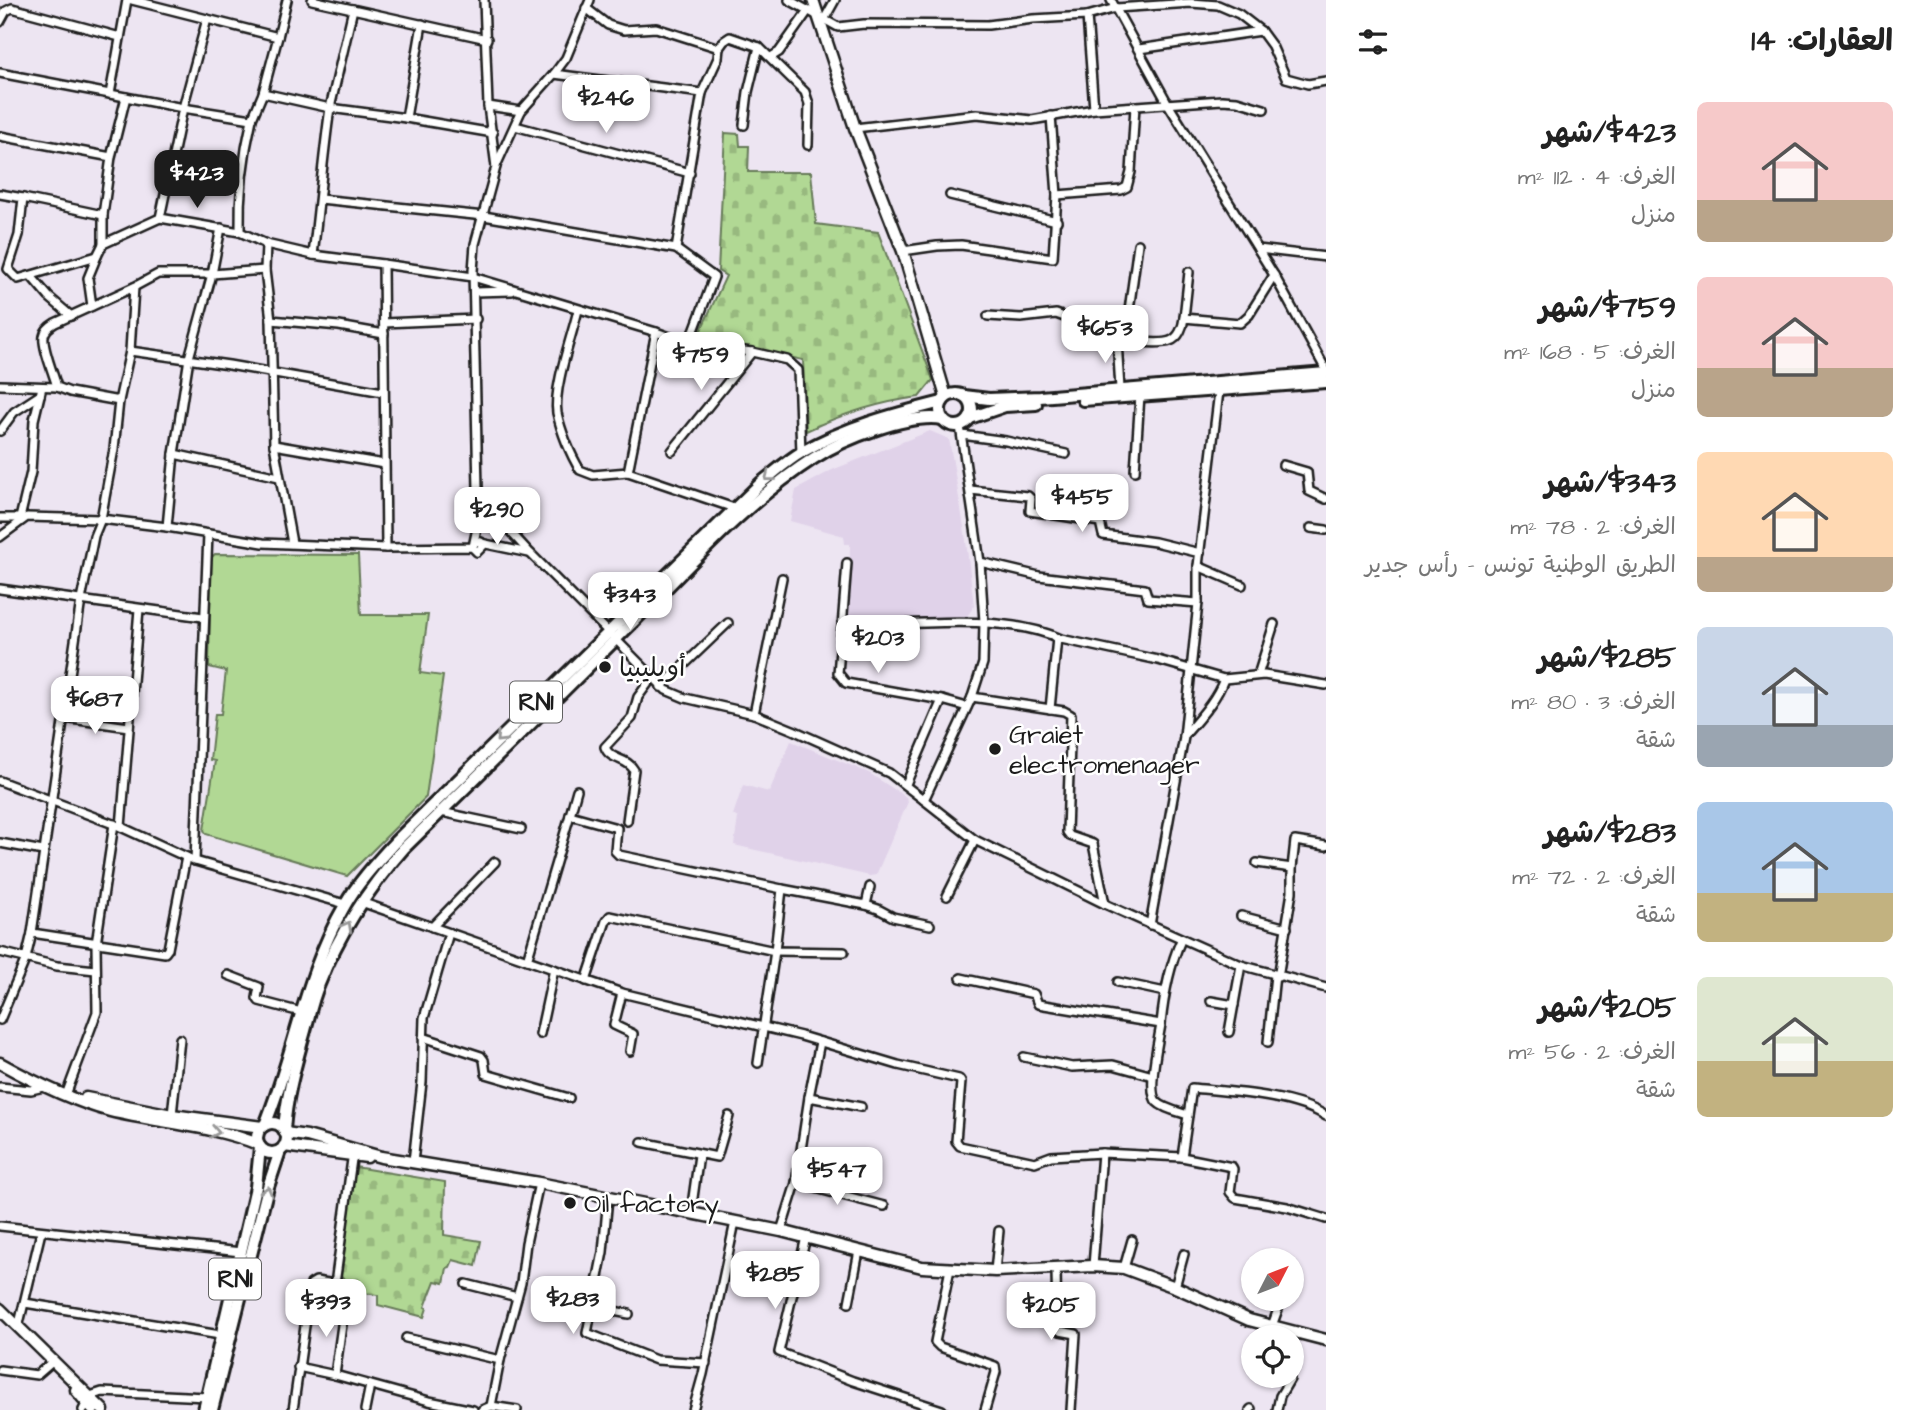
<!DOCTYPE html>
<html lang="ar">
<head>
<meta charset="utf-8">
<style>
	body { margin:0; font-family:"Architects Daughter","Playpen Sans Arabic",sans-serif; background:#f6f6f6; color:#222; direction:rtl; height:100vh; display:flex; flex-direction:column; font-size:26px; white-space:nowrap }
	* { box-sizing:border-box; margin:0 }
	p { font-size:23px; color:#767676 }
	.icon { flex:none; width:38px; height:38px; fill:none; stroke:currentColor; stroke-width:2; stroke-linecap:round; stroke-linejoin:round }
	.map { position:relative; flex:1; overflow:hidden; direction:ltr }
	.drawer { display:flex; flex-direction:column; background:#fff; width:595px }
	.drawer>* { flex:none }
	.needle { width:46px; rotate:48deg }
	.buttons { position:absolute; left:1241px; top:1248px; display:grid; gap:14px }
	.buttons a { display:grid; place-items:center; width:63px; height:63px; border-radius:50%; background:#fff; box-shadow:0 2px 5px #0004; font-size:35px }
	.price { position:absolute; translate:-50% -60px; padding:0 16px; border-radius:14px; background:#fff; color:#222; font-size:23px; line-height:46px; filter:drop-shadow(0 2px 4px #0008) }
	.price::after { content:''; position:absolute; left:50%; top:42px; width:21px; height:16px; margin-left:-10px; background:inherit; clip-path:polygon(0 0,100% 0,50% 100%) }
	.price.on { background:#1c1c1c; color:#fff }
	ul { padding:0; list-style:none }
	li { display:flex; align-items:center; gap:21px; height:175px; padding:0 28px }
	li span { display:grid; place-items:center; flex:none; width:196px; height:140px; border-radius:10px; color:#555 }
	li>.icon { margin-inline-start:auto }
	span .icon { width:84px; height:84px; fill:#fffc; stroke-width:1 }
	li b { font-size:30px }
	h2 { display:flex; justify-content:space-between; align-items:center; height:84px; padding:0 28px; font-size:30px }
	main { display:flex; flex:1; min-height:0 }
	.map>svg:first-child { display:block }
	.built { fill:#e0d2e9 }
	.cemetery { fill:url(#cemetery-stones); stroke:#667a58; stroke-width:2 }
	.pitch { fill:#b1d894; stroke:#667a58; stroke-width:2 }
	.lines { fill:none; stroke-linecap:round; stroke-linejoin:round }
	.street-casing { stroke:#1c1c1c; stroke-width:12 }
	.secondary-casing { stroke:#1c1c1c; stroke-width:15 }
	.primary-casing { stroke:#1c1c1c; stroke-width:16 }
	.street { stroke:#fff; stroke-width:7 }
	.secondary { stroke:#fff; stroke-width:10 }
	.primary { stroke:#fff; stroke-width:10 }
	.oneway { stroke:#999 }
	.poi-dot { fill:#1c1c1c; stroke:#fff; stroke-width:2.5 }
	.labels { text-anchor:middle; stroke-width:5; stroke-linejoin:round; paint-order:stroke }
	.shield { fill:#fff; stroke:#606060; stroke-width:2 }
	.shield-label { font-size:24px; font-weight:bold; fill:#1c1c1c }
	.poi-label { font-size:26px; fill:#1c1c1c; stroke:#fff; text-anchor:start }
</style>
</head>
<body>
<main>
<section class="drawer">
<h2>العقارات: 14<svg class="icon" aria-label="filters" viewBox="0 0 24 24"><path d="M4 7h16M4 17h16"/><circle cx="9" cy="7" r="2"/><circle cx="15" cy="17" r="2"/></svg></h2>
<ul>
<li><span style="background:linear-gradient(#f6c9c9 70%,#b9a48a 0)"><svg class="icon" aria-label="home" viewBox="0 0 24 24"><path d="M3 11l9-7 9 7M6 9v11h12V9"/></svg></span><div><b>$423/شهر</b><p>الغرف: 4 · 112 m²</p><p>منزل</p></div></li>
<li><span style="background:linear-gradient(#f6c9c9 65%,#b9a48a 0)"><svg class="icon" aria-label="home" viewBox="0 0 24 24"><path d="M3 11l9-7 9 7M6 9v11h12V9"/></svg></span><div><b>$759/شهر</b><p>الغرف: 5 · 168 m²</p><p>منزل</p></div></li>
<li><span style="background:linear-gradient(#ffd9b3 75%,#b9a48a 0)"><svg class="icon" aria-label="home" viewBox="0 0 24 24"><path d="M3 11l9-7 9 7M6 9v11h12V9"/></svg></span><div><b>$343/شهر</b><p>الغرف: 2 · 78 m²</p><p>الطريق الوطنية تونس - رأس جدير</p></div></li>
<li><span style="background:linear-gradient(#c9d6e8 70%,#9aa5b1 0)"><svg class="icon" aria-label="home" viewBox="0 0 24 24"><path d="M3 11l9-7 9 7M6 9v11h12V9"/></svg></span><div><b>$285/شهر</b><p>الغرف: 3 · 80 m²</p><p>شقة</p></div></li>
<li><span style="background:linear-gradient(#a9c7e8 65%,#c2b280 0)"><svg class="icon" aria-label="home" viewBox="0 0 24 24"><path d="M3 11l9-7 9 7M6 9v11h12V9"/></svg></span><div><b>$283/شهر</b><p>الغرف: 2 · 72 m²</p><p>شقة</p></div></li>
<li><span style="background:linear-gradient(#dfe7d0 60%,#c2b280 0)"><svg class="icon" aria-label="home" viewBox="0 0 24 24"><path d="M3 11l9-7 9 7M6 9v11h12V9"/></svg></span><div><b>$205/شهر</b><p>الغرف: 2 · 56 m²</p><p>شقة</p></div></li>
</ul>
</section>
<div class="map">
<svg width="1326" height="1410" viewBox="0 0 1326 1410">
	<defs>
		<pattern id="cemetery-stones" width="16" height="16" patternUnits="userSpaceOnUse" patternTransform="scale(1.75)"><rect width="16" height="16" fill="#b1d894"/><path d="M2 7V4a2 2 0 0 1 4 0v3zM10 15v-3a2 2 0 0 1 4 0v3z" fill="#98b97f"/></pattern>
	</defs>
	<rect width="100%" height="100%" fill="#ede5f2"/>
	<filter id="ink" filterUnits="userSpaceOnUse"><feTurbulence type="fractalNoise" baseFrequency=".0143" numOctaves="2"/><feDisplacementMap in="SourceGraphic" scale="14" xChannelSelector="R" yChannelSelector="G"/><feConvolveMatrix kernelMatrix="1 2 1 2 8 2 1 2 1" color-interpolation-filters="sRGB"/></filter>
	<g filter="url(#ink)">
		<g class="built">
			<path d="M930 431 949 439 965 533 974 606 966 618 849 623 850 544H845L844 536 790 521 796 490 832 470Z"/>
			<path d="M791 741 869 773 906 797 908 802 876 875 870 876 734 845 738 818 733 815 743 785 769 792Z"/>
		</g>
		<g class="cemetery">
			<path d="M725 133 739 134 740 146H749L748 172H811L816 224 878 232 933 380 919 397C879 402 842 414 806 431L803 360 703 338 701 330 726 276 718 271Z"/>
			<path d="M355 1167 445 1182 444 1235 481 1241 476 1266 453 1260 450 1267 447 1268 444 1283 435 1281 425 1307 427 1308 424 1317 378 1305V1295L349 1291 350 1283 341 1276Z"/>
		</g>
		<path class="pitch" d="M215 554 358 555 361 615H428L420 673 443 676 426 797 347 876 206 834 204 830 215 761 210 760 215 714H221L226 671 209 667 211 558Z"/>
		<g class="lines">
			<g class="street-casing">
				<g id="street">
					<path d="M132 0 207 19 183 108 160 218"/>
					<path d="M312 0 487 39"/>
					<path d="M484 0 488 106 496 167 475 244 473 271 478 489 496 516 530 553 666 690 685 698 754 714 793 730 889 773 924 800 972 697 983 663 984 622 980 562 960 426"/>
					<path d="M789 0 838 27 864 24 988 25 1033 19 1087 16 1116 8 1191 3 1218 5 1239 14 1261 31 1272 46 1286 78 1308 84 1326 81"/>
					<path d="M1111 0 1168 104 1274 275 1326 370"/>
					<path d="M586 8 608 25 624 30 656 28 719 48 724 41 730 37 759 47"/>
					<path d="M353 9 330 108 406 118 493 133"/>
					<path d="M1087 16 1094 109"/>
					<path d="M825 18 835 0"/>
					<path d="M207 19 278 37 287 0"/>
					<path d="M0 22 6 11 12 8 120 37"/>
					<path d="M1139 49 1261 31"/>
					<path d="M771 57 779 52 808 11"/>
					<path d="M0 73 183 108 252 119C243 157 239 193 240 232"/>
					<path d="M554 74 566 58 590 0"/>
					<path d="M263 93 330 108C323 157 319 206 313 255"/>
					<path d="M702 93 718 58 719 48"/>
					<path d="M110 94 127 0"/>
					<path d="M488 106 521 111"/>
					<path d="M406 118 422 24"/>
					<path d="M252 119 263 93 278 37"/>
					<path d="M744 125 748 92 759 47 805 92 809 104 808 145"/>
					<path d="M515 126 690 173"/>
					<path d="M855 128 977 114 1032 120 1094 109 1222 100 1237 101 1264 109"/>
					<path d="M0 136 111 157 103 215V244"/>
					<path d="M111 157 126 97"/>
					<path d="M496 166 521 111 554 74 702 93 676 249"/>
					<path d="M0 194 23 198"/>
					<path d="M950 195 1057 221"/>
					<path d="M1057 195 1121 190 1127 187 1131 172 1135 106"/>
					<path d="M320 199 484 216 676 249 714 277 689 344"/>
					<path d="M103 215 23 198 19 235 8 269 18 279 97 256 103 244 160 218 240 232 266 244 313 255 383 264"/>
					<path d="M266 244 265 270 271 320 274 445 292 543"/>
					<path d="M1258 249 1326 257"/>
					<path d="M903 251 937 246 961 245 1053 258 1057 195 1051 116"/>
					<path d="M31 276 49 297 71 316"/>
					<path d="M134 287 158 274H212L221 228"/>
					<path d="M474 292 512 291"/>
					<path d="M92 306 88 278 97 256"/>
					<path d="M578 310C572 336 553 388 557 413 561 431 570 454 580 470L593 475 628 472 734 508"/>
					<path d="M988 316 1021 318 1056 314 1067 318 1070 331 1075 334C1093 336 1155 347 1170 341 1179 338 1183 327 1184 318L1240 323 1249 315 1274 275"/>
					<path d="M1184 318 1189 272"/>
					<path d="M271 320 339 326 384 334"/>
					<path d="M384 323 476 319"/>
					<path d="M1117 340 1120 389"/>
					<path d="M1125 340 1138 244"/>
					<path d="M130 351 229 365 383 392"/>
					<path d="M0 385 57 387 70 392 119 401"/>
					<path d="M0 431 14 412 40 395"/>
					<path d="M962 435 1006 441 1066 454"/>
					<path d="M274 445 384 464"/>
					<path d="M672 451 752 352"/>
					<path d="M174 454 279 477"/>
					<path d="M1283 465 1307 472 1309 491 1326 499"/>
					<path d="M1135 471 1140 395"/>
					<path d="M628 472 656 332"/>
					<path d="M970 490 1028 496 1031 499 1030 511 1100 522 1103 535 1155 542 1200 553"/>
					<path d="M0 518H24"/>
					<path d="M20 518 31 472 34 420 42 387"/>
					<path d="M167 527 174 454 189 358 212 274 265 270"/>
					<path d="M1311 528 1326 530"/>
					<path d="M0 537 27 517 101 519 167 527 263 543 386 548 472 547 476 541 481 542 483 546 477 552 472 547"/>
					<path d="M474 542 477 528 478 490"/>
					<path d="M481 543 529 553"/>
					<path d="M386 548 383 264 473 277 656 332 689 344 752 352 787 360 798 370 801 453"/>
					<path d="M980 562 1039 576 1145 589 1148 599 1198 603"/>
					<path d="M847 563 842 627C907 625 1002 612 1061 639L1158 660 1224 679 1264 675 1326 685"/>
					<path d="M1198 566 1242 585"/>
					<path d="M0 589 203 617"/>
					<path d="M842 627 838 673 846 683 942 700"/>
					<path d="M1258 675 1274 624"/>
					<path d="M661 687 728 623"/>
					<path d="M972 697 1064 711 1071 715 1067 832 1070 836 1093 844 1105 904"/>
					<path d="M1050 709 1057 638"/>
					<path d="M754 714 782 578"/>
					<path d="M64 718 129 727"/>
					<path d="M1184 736C1199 718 1216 701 1224 679"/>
					<path d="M0 781 121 827 195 861 345 904"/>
					<path d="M906 784 942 700 967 707"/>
					<path d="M577 790 570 815 617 828 615 851 619 855 782 889 775 951 758 1063"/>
					<path d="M924 800 975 840 1105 904 1241 965 1326 988"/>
					<path d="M441 812 521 829"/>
					<path d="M627 821 634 770C627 757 610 761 605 747L632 718 638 697 652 678"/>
					<path d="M121 827 139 609"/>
					<path d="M0 843 43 851"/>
					<path d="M195 861 208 534"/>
					<path d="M1257 863 1292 868V892L1278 977"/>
					<path d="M1292 868 1295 841 1326 846"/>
					<path d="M782 889 866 905 878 909 893 917 930 925"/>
					<path d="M947 896 975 840"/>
					<path d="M361 902 622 993 801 1036 898 1065 959 1079 961 1082 956 1141 960 1146 1035 1162 1051 1156 1102 1153"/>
					<path d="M866 905 870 887"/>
					<path d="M1241 916 1287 928"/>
					<path d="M1150 925 1184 737 1198 603V566L1219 391"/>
					<path d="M432 927 495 862"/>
					<path d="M32 933 165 953 168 949 186 857"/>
					<path d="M0 952 57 966 96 970"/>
					<path d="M527 960 570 815"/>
					<path d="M228 975 259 987 257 998 259 1001 301 1012"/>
					<path d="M961 978 1034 994 1038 1004 1161 1024C1159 1039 1146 1092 1157 1102 1164 1109 1179 1112 1188 1115"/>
					<path d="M586 981 606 921 610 916 775 951 844 952"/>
					<path d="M1118 982 1165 992"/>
					<path d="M622 993 614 1025 633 1034 630 1051"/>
					<path d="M1211 1001 1234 1005"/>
					<path d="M0 1020 26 958 32 933 81 600 94 536 101 519 114 449 119 401 130 351 134 287 55 323C50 326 45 330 44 336 42 347 54 375 57 387"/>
					<path d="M1161 1024C1164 994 1169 967 1181 940"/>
					<path d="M1229 1032 1241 965"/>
					<path d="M540 1034 554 969"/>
					<path d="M423 1037 481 1056 484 1060 486 1074 569 1098"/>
					<path d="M1268 1042 1275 975"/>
					<path d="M1024 1057 1072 1067 1113 1065 1153 1076"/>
					<path d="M0 1087 31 1090 44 1087"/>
					<path d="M66 1095 97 1012 96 944 114 824"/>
					<path d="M809 1097 861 1107"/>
					<path d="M172 1115 180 1039"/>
					<path d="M642 1142 717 1157 729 1116"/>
					<path d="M1182 1157 1192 1088C1231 1092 1294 1095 1326 1116"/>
					<path d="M413 1162 422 1082 424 1018 449 933"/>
					<path d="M796 1183 884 1206"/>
					<path d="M608 1197 603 1252 587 1333 656 1360 706 1363"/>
					<path d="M691 1212 699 1155"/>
					<path d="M0 1226 241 1252"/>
					<path d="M781 1231 796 1183 809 1097 820 1042"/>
					<path d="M806 1237 779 1352 853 1381 942 1410"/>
					<path d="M1093 1266 1102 1153 1182 1157 1232 1167 1233 1169 1230 1192 1235 1198 1287 1207 1326 1219"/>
					<path d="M1124 1268 1132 1240"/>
					<path d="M950 1269 935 1342 940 1347 995 1366 996 1372 985 1410"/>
					<path d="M1056 1269 1057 1328 1060 1331 1076 1334 1071 1410"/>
					<path d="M995 1271 999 1231"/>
					<path d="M466 1284 517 1297"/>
					<path d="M1175 1287 1184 1254"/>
					<path d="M25 1303 220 1335"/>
					<path d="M849 1303 859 1251"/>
					<path d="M593 1307 629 1314"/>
					<path d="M1272 1326 1281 1301"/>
					<path d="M18 1328 41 1232"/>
					<path d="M406 1338 500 1360"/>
					<path d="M298 1367 335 1375 347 1289 335 1284"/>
					<path d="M0 1370 37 1375 52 1362"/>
					<path d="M335 1375 429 1401 473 1410"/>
					<path d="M491 1406 517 1410"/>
					<path d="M83 1410 90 1396 102 1392 207 1397"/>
					<path d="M293 1410 311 1284 316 1281 335 1284 353 1152"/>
					<path d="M365 1410 370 1385"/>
					<path d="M482 1410 491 1406 500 1360 521 1283 526 1243 539 1183"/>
					<path d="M693 1410 703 1374 735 1222"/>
					<path d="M1250 1410 1251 1409"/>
					<path d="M1277 1410 1280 1396 1290 1379"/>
				</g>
			</g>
			<g class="secondary-casing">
				<g id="secondary">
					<path d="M813 0 855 128 903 251 946 397"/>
					<path d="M0 1063C34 1082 72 1101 110 1111 159 1123 211 1125 258 1144"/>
					<path d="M86 1098 172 1115 262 1127"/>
					<path d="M285 1133 307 1136 381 1157 539 1183 781 1231 922 1267 995 1271 1093 1266 1124 1268 1175 1287 1249 1320 1326 1340"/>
					<path d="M284 1146 367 1157"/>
					<path d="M0 1309 103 1410"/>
					<path d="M76 1390 93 1410"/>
				</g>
			</g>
			<g class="primary-casing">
				<g id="primary">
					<circle cx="956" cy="410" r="16"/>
					<path d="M964 396 989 399 1040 397 1326 373"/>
					<path d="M1083 400 1326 382"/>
					<path d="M970 418 1005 406 1036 404"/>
					<circle cx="272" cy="1138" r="15"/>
					<path d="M265 1125C295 1052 305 973 345 905 358 882 377 862 395 842L762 482C775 472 788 460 802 452 845 427 894 414 942 402"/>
					<path d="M284 1130C286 1100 294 1070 302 1041 308 1022 311 1002 319 984 339 933 368 889 404 848 480 774 555 700 630 625 688 567 744 503 814 458 843 439 909 413 943 419"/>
					<path d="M204 1410 256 1187 260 1147"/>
					<path d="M212 1410 268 1187 280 1151"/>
				</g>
			</g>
			<use href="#street" class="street"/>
			<use href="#secondary" class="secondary"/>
			<use href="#primary" class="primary"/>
		</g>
		<defs><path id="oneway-chevron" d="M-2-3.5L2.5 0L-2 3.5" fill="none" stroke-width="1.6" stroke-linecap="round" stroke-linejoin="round" transform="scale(1.75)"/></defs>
		<g class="oneway">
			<use href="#oneway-chevron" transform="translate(769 477) rotate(142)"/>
			<use href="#oneway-chevron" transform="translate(500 738) rotate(135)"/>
			<use href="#oneway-chevron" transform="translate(347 926) rotate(-61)"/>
			<use href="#oneway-chevron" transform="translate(215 1132) rotate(11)"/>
			<use href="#oneway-chevron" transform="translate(267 1191) rotate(-74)"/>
		</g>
	</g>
	<g class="poi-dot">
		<circle cx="605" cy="667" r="7"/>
		<circle cx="995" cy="749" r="7"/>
		<circle cx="570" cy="1203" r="7"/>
	</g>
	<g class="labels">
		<g class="shield">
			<rect x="510" y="681.5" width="52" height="41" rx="5"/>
			<rect x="209" y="1258.5" width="52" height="41" rx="5"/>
		</g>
		<g class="shield-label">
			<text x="536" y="710">RN1</text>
			<text x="235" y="1287">RN1</text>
		</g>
		<g class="poi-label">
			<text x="619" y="676">أويليبيا</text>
			<text x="1009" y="743">Graiet<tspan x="1009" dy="30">electromenager</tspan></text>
			<text x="584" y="1212">Oil factory</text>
		</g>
	</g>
</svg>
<div class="buttons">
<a><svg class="needle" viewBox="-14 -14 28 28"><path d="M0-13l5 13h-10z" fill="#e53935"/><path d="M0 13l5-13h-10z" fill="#767676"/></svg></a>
<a><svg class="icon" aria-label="locate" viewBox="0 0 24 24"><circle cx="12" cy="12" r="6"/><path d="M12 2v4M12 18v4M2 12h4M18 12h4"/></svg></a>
</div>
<b class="price" style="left:606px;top:135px">$246</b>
<b class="price on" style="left:197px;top:210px">$423</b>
<b class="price" style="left:1105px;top:365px">$653</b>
<b class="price" style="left:701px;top:392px">$759</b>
<b class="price" style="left:1082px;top:534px">$455</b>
<b class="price" style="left:497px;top:547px">$290</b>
<b class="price" style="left:630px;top:632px">$343</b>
<b class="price" style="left:878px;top:675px">$203</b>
<b class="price" style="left:95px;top:736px">$687</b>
<b class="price" style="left:837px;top:1207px">$547</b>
<b class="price" style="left:775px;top:1311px">$285</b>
<b class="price" style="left:573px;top:1336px">$283</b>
<b class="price" style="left:326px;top:1339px">$393</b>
<b class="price" style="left:1051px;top:1342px">$205</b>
</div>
</main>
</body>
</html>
